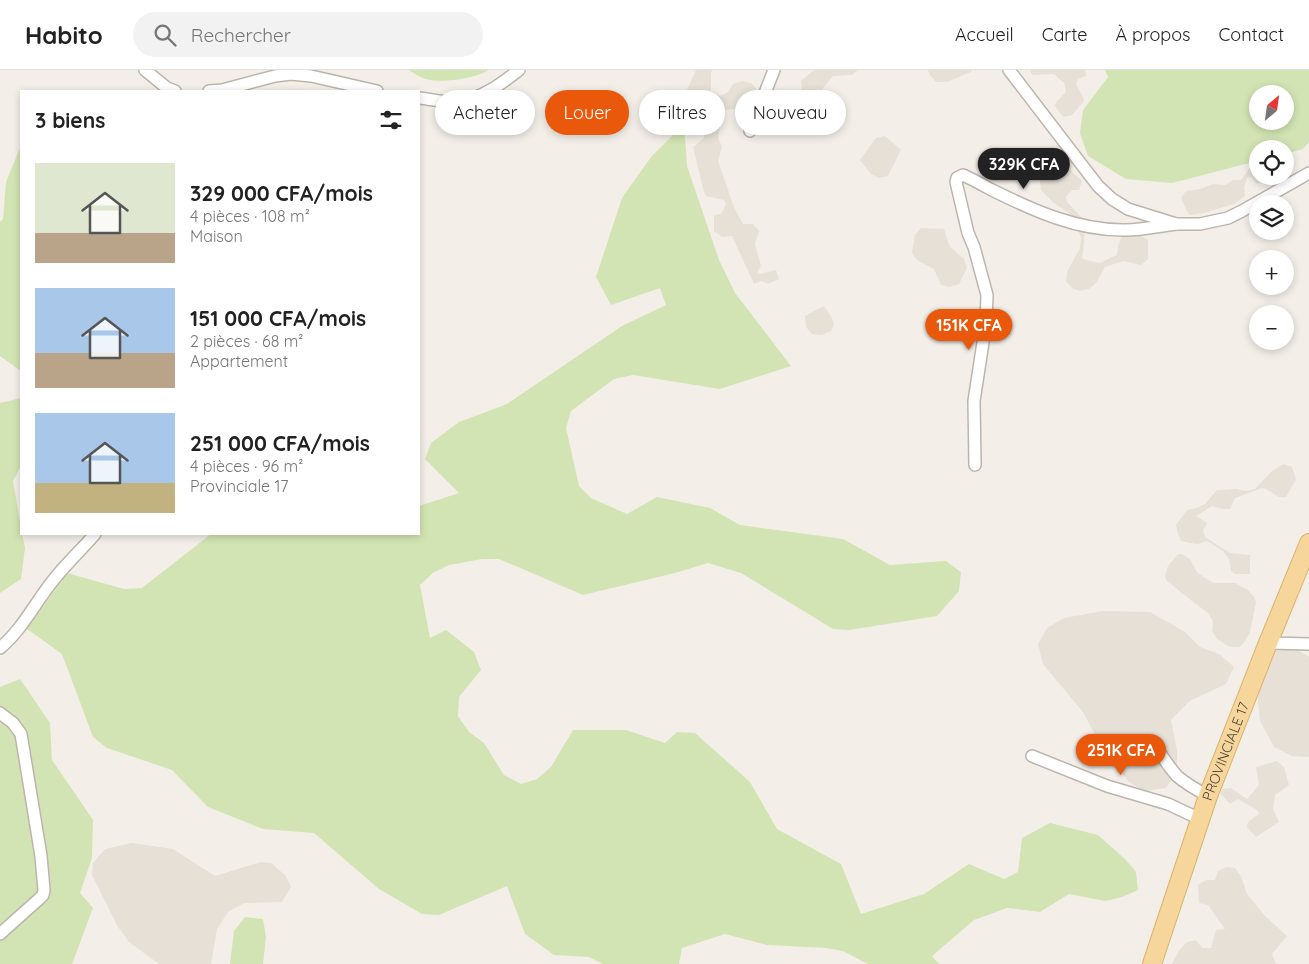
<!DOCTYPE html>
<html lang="fr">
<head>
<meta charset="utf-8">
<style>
	body { margin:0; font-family:Quicksand,sans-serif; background:#f2f2f2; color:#222; height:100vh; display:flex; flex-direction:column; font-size:19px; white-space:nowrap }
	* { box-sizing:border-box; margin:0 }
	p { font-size:16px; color:#767676 }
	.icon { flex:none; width:28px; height:28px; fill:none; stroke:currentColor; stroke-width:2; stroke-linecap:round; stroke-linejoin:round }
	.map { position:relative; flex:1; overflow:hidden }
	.panel { position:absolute; left:20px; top:20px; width:400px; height:445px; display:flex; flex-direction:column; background:#fff; border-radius:0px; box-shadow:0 2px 8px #0003 }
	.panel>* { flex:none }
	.top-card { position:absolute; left:435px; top:20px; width:475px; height:45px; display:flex; gap:10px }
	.needle { width:32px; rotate:29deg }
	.fabs { position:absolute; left:1249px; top:15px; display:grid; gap:10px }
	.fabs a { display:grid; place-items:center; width:45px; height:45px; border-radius:50%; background:#fff; box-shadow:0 2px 8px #0003; font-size:25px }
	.price { position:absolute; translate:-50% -42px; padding:0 11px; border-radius:18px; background:#ea580c; color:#fff; font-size:16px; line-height:32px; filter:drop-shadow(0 1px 2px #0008) }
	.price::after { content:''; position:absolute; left:50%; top:30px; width:15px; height:11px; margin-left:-8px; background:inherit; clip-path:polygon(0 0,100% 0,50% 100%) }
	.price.active { background:#222; color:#fff }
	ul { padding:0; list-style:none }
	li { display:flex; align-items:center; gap:15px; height:125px; padding:0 15px }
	li span { display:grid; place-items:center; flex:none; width:140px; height:100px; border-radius:0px; color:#555 }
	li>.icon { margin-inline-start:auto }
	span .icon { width:60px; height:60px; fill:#fffc; stroke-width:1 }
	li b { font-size:21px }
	h2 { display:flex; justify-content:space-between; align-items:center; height:60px; padding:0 15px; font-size:21px }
	.pill { padding:0 18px; border-radius:22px; background:#fff; box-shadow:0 2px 8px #0003; font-size:18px; line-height:45px }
	.pill.active { background:#ea580c; color:#fff }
	header { display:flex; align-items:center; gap:30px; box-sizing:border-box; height:70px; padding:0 25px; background:#fff; border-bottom:1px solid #e0e0e0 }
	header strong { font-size:24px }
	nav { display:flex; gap:28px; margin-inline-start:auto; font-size:18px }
	.search { width:350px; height:45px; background:#f2f2f2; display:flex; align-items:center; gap:12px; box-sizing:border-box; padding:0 18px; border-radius:28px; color:#767676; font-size:19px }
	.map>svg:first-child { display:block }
	.residential { fill:#e6e0d6 }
	.green { fill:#d2e4b3; fill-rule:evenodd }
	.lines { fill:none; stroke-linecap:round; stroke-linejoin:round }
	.minor-casing { stroke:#bdb5ab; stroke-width:14 }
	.primary-casing { stroke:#dbb26d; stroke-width:20 }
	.minor { stroke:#fff; stroke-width:11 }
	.primary { stroke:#f7d69c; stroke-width:18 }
	.labels { text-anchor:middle; stroke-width:5; stroke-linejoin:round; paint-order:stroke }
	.street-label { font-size:14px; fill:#453f37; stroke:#fff }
</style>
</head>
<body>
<header>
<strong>Habito</strong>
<div class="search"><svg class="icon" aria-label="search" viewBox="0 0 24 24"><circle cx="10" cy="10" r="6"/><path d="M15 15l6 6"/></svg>Rechercher</div>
<nav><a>Accueil</a><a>Carte</a><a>À propos</a><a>Contact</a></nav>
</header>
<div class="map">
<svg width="1309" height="894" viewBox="0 0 1309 894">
	<rect width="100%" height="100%" fill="#f3efe8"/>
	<g class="residential">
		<path d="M696 0H712L711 3V21L720 26 728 22 733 14 742 11 751 13 757 20 756 30 751 37 723 40 718 68 722 77 718 91 734 137 743 154H753L759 161 755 174 761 196 757 202 760 204 776 200 779 209 768 214 761 211 754 214 732 166 722 167 714 161V146L722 143 726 134 724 130 706 126 704 122 693 77 704 68V64L695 54 694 49 697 28 686 22Z"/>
		<path d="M814 0H858L852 5 833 6 810 34 803 29 801 11Z"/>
		<path d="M928 0H972L971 2 947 12H936L930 5Z"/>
		<path d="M1030 0H1085L1086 6 1078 9 1076 14 1083 27 1084 31 1072 45 1063 47 1055 36 1056 32 1066 22 1064 13 1054 4 1032 5Z"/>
		<path d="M885 66 901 80 888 106 879 108 871 104 860 90 876 68Z"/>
		<path d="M1059 93 1068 98 1082 111 1079 120H1072L1066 127 1067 132 1080 146 1085 155 1084 174 1082 188 1086 190 1100 193 1117 185 1118 176 1123 163 1131 166 1140 165 1148 170V189L1141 195 1123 191 1105 197 1096 213 1089 219 1080 221 1072 218 1066 211 1067 202 1080 178 1081 168 1078 159 1069 143 1054 133 1041 120 1040 111 1044 102 1050 95Z"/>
		<path d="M1257 93 1258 106H1271L1270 108 1257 114 1251 107 1247 108 1244 117 1245 126 1234 134 1203 143 1190 145 1187 141 1181 128 1186 121 1200 119 1213 114 1225 115 1233 110H1241L1252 95Z"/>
		<path d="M921 158 944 159 950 177 964 189 967 198 959 214 950 217 941 215 934 199 917 190 912 183 915 165Z"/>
		<path d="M824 236 832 248 834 255 831 261 822 265 812 264 806 257 805 246Z"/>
		<path d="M1283 394 1292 397 1296 410 1286 427H1279L1266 419 1262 418 1235 428 1230 439H1223L1212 436 1196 446 1206 452 1207 454 1203 460 1205 467 1230 483 1250 485V504H1235L1231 501 1229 489 1223 481 1207 471 1198 474 1190 473 1181 471 1178 464 1176 455 1187 440 1197 438 1205 434 1217 420 1236 419 1246 421 1255 419 1272 401Z"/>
		<path d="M1178 484H1182L1190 489 1197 502 1205 508 1214 513H1235L1248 520 1254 527 1256 532 1250 562 1243 574 1239 577H1230L1217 569 1212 561 1213 551 1208 543 1192 531 1166 510 1165 506 1168 496Z"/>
		<path d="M1103 541 1150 542 1185 562 1200 577 1219 584 1234 597 1226 614 1190 631 1171 650 1177 680V701L1166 718 1144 721 1129 712 1102 678 1083 642 1043 594 1038 574 1047 558 1064 548Z"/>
		<path d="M1294 578 1309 587V687L1292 686 1274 677 1260 651 1257 621 1267 586 1275 581Z"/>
		<path d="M1277 691 1284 697 1289 715 1275 725 1273 739 1279 752 1256 767 1247 757 1248 752 1259 744 1257 740 1238 729 1230 734 1221 724 1222 719 1231 718 1247 729 1259 715 1256 697Z"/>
		<path d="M132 773 173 779 215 806 261 792 271 793 286 806 291 817 282 832 244 833 228 842 217 859 211 894H159L129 872 118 857 92 805 93 793 105 779Z"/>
		<path d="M1226 797 1235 798 1241 806 1247 824 1265 846 1287 866 1272 884 1276 894H1172L1180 879 1187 872 1196 870 1202 878H1211L1216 860 1225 859 1208 835 1199 833 1198 815 1206 810H1215L1218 801Z"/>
	</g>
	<g class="green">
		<path d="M408 0H489C476 8 442 14 426 9 420 7 414 3 408 0Z"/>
		<path d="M1105 0H1309V72L1303 79 1285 84V79H1258L1257 91 1172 113 1126 109 1088 86 1080 63 1083 40 1108 7ZM1258 24H1285V51H1258Z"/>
		<path d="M684 54 687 96 719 190 735 223 791 296 720 319 633 305 614 309 571 341 566 358 579 416 591 428 627 444 657 427 710 438 740 455 843 469 890 495 946 491 961 502 959 521 937 546 849 560 833 559 741 503 708 493 675 503 583 525 499 489H482L449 495 433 503 420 515 430 568 446 560 474 582 481 600 459 627 458 646 469 662 484 673 504 705 521 714 537 709 551 697 573 660H626L665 673 677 662 695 663 750 712 777 759 841 794 861 844 924 824 969 794 1004 809 1018 802 1022 768 1050 753 1098 765 1125 789 1136 802 1138 820 1122 827 1105 831 1069 824 1040 842 1007 838 974 850 932 886 939 894H868L843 881 826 878 767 875 725 864 682 878 679 894H603L589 887 554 885 525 864 507 816 439 845 422 844 379 819 314 763 263 759 208 737 172 700 107 678 93 667 62 584 27 559 67 503 124 519 142 518 211 464H419V436L459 423 425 389 431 373 459 352 507 334 622 256 666 235 660 218 611 235 596 207 622 128 651 87Z"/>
		<path d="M20 78H21V301L0 286V152L3 149 6 112Z"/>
		<path d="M21 328V396L13 411 21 457V464H22L25 478 21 509 0 523V333Z"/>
		<path d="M20 609 50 653 52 690 93 750 92 788 80 823 93 838 72 894H0V617Z"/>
		<path d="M245 847 263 849 266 867 263 894H230L234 861Z"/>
	</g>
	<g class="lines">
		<g class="minor-casing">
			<g id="minor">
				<path d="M145 0 167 18 175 21"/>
				<path d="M1009 0 1098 116 1112 129 1128 139 1176 154H1200L1228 148 1242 141 1309 103"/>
				<path d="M209 21 222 20 275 6 291 4 311 6 377 21"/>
				<path d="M419 28C431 29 445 33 458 32 481 29 501 14 519 0"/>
				<path d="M750 61 774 0"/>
				<path d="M975 395 974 331 986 253 987 225 974 177 968 163 956 112 957 108 963 105C972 109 981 114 990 119 1032 140 1078 161 1126 160 1142 160 1159 156 1176 154"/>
				<path d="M1268 573 1309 574"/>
				<path d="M0 578C23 559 36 531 55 508 68 492 82 479 95 464"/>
				<path d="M0 643 13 653 21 664 41 786 44 820 43 825 39 829 0 864"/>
				<path d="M1153 673C1161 684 1168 696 1177 706 1186 714 1197 720 1208 726"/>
				<path d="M1032 686 1107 716 1168 734 1200 749"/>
			</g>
		</g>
		<g class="primary-casing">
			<g id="primary">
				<path id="s1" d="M1152 894 1208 726 1268 573 1309 473"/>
			</g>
		</g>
		<use href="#minor" class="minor"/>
		<use href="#primary" class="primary"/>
	</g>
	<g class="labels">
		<g class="street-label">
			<text dy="5" stroke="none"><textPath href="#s1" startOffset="225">PROVINCIALE 17</textPath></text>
		</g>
	</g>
</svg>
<div class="fabs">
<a><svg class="needle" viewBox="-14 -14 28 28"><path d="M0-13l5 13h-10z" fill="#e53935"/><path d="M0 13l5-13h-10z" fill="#767676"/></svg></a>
<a><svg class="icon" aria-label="locate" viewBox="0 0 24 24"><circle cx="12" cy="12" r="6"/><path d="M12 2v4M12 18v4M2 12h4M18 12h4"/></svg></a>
<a><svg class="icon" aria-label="layers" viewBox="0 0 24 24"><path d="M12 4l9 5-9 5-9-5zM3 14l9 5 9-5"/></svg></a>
<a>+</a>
<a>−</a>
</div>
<b class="price active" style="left:1024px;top:120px">329K CFA</b>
<b class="price" style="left:969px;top:281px">151K CFA</b>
<b class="price" style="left:1121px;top:706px">251K CFA</b>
<div class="top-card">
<a class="pill">Acheter</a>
<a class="pill active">Louer</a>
<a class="pill">Filtres</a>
<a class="pill">Nouveau</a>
</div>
<section class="panel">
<h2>3 biens<svg class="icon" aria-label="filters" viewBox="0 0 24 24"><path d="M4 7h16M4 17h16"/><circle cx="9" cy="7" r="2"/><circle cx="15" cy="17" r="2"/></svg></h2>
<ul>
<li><span style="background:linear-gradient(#dfe7d0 70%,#b9a48a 0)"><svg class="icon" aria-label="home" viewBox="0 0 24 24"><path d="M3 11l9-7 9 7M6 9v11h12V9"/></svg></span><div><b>329 000 CFA/mois</b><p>4 pièces · 108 m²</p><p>Maison</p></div></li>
<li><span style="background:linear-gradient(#a9c7e8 65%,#b9a48a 0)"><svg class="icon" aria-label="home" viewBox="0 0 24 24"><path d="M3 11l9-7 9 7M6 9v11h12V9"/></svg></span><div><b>151 000 CFA/mois</b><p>2 pièces · 68 m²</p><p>Appartement</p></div></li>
<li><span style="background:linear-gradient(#a9c7e8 70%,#c2b280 0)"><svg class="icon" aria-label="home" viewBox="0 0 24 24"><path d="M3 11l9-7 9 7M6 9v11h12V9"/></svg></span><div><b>251 000 CFA/mois</b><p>4 pièces · 96 m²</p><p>Provinciale 17</p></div></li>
</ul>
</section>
</div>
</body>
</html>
